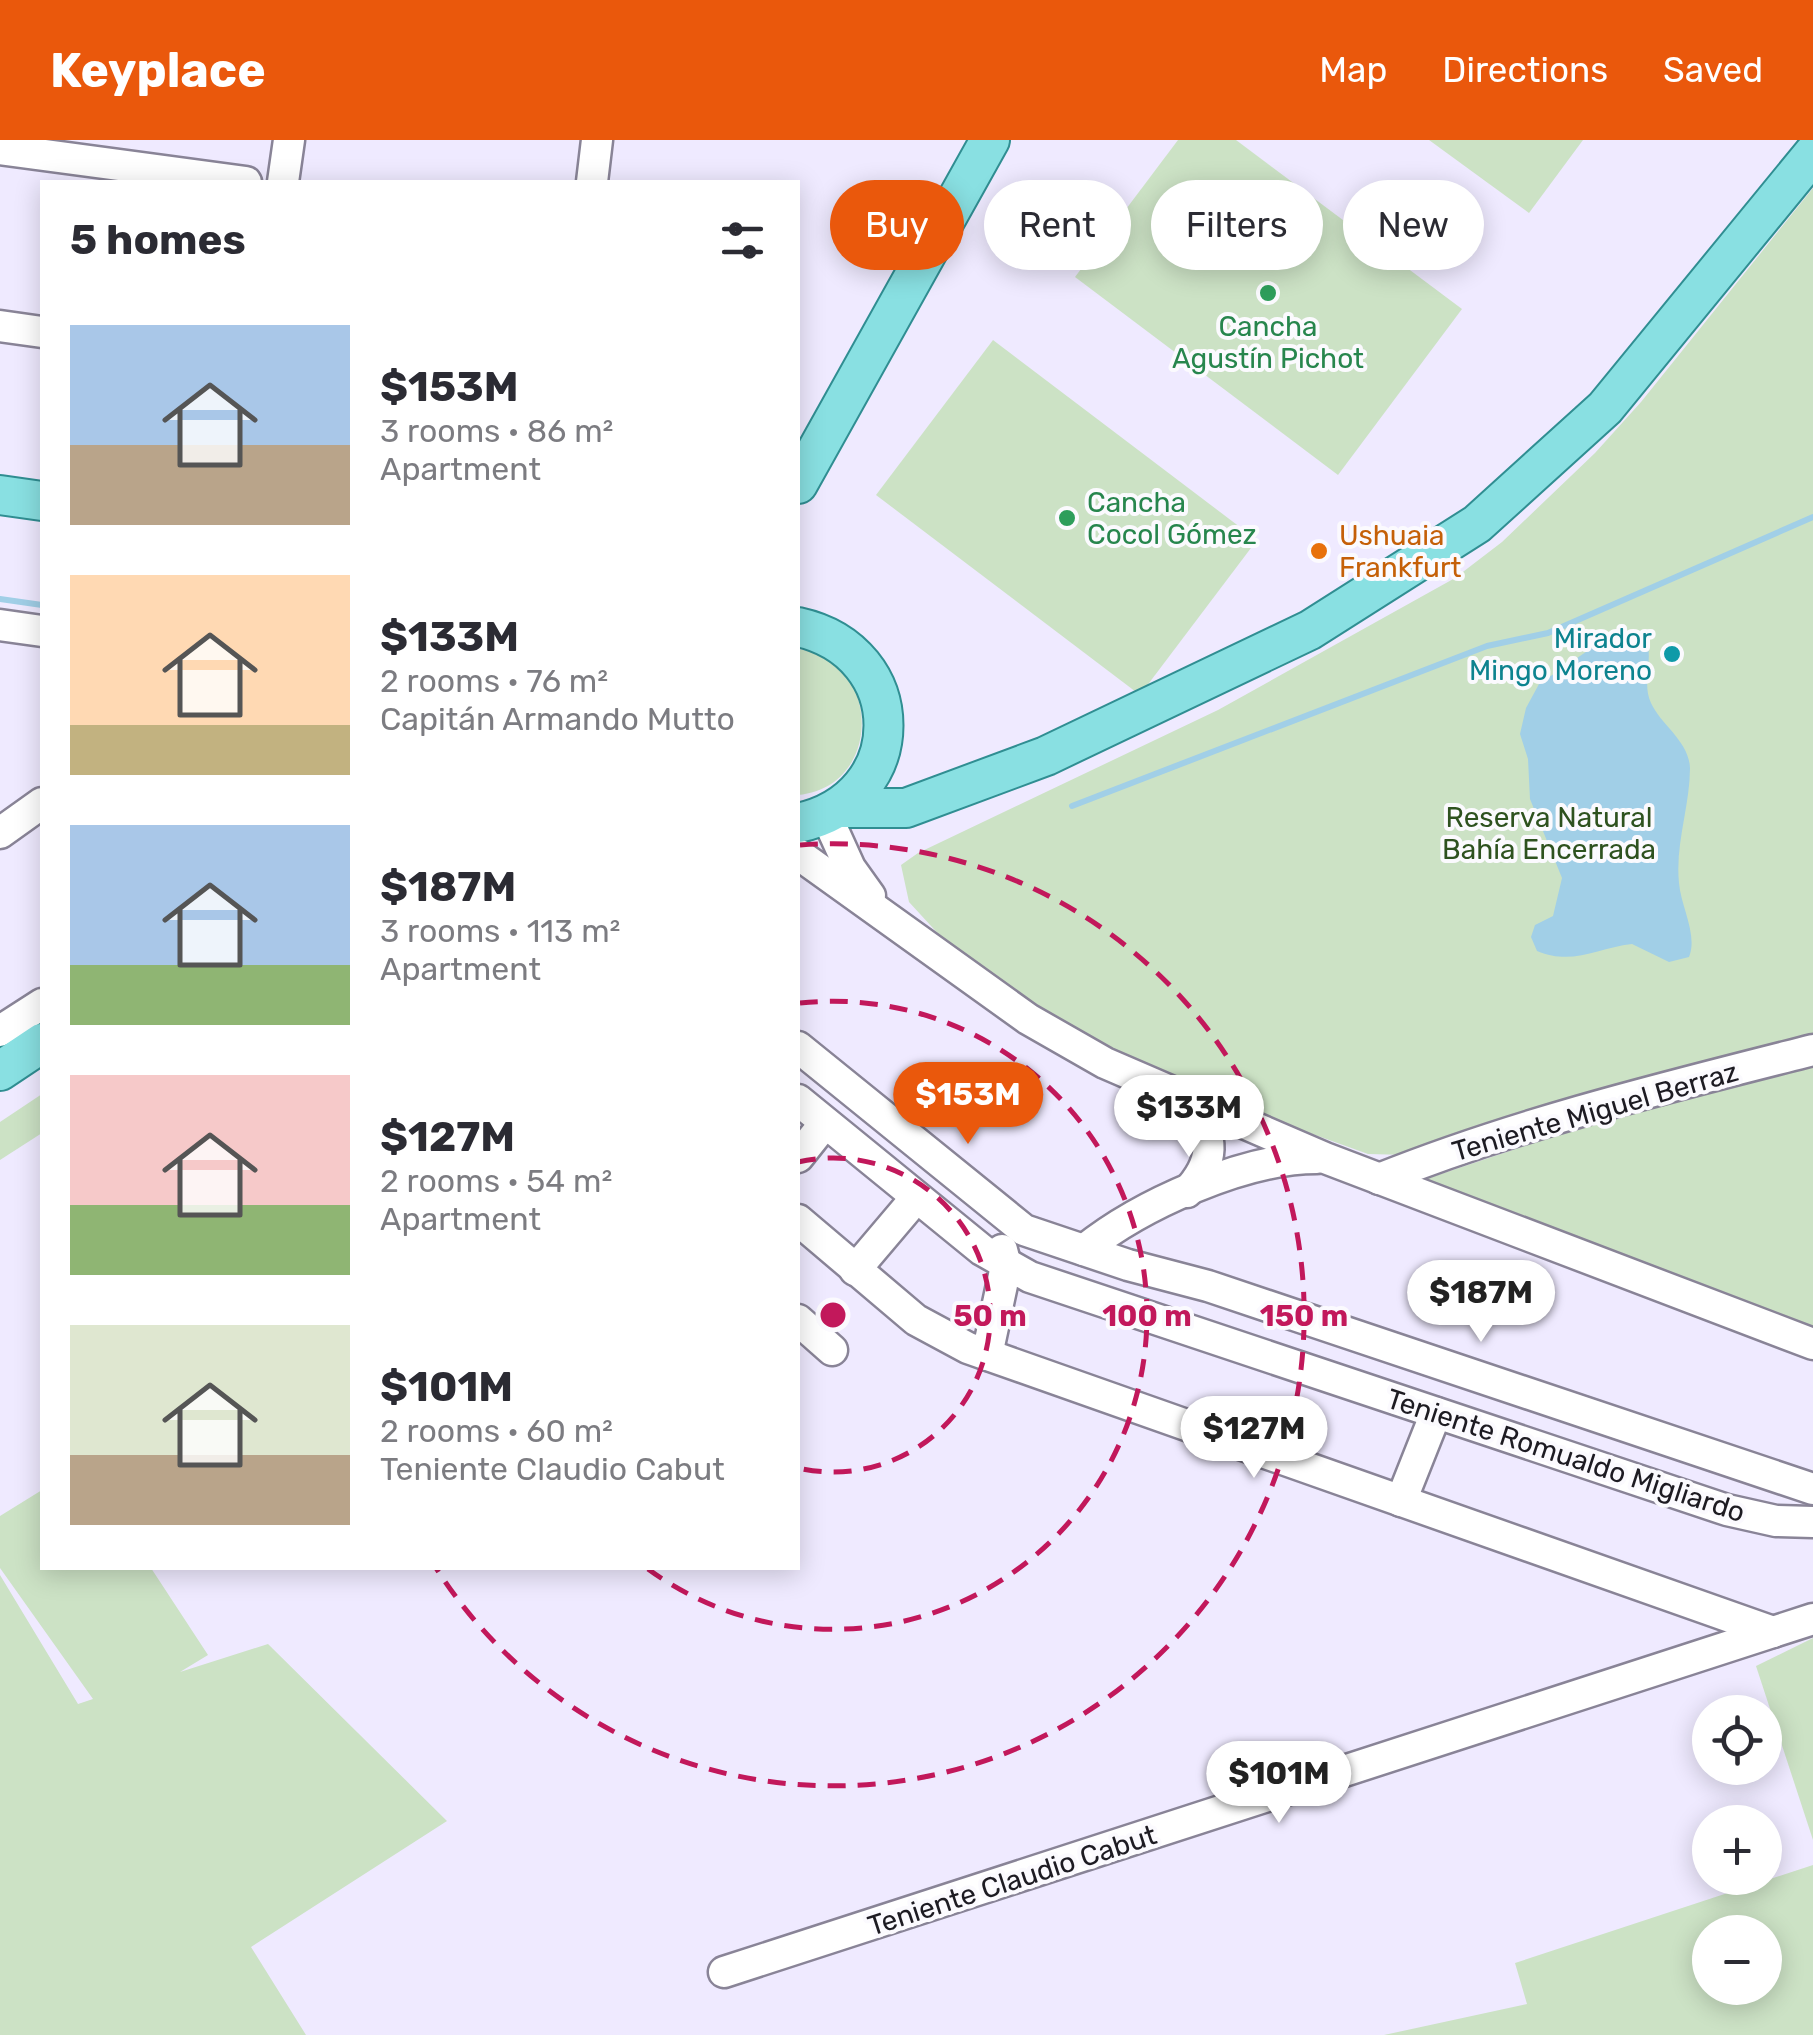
<!DOCTYPE html>
<html lang="en">
<head>
<meta charset="utf-8">
<style>
	body { margin:0; font-family:Rubik,sans-serif; background:#f7f7f7; color:#2b2b33; height:100vh; display:flex; flex-direction:column; font-size:38px; white-space:nowrap }
	* { box-sizing:border-box; margin:0 }
	p { font-size:32px; color:#7c7c81 }
	.icon { flex:none; width:55px; height:55px; fill:none; stroke:currentColor; stroke-width:2; stroke-linecap:round; stroke-linejoin:round }
	.map { position:relative; flex:1; overflow:hidden }
	.drawer { position:absolute; left:40px; top:40px; width:760px; height:1390px; display:flex; flex-direction:column; background:#fff; border-radius:0px; box-shadow:0 5px 25px #0003 }
	.drawer>* { flex:none }
	.banner { position:absolute; left:830px; top:40px; width:832px; height:90px; display:flex; gap:20px }
	.tools { position:absolute; left:1692px; top:1555px; display:grid; gap:20px }
	.tools a { display:grid; place-items:center; width:90px; height:90px; border-radius:50%; background:#fff; box-shadow:0 5px 25px #0003; font-size:50px }
	.price { position:absolute; translate:-50% -85px; padding:0 22px; border-radius:35px; background:#fff; color:#222; font-size:32px; line-height:65px; filter:drop-shadow(0 2px 5px #0008) }
	.price::after { content:''; position:absolute; left:50%; top:60px; width:30px; height:22px; margin-left:-15px; background:inherit; clip-path:polygon(0 0,100% 0,50% 100%) }
	.price.active { background:#ea580c; color:#fff }
	ul { padding:0; list-style:none }
	li { display:flex; align-items:center; gap:30px; height:250px; padding:0 30px }
	li span { display:grid; place-items:center; flex:none; width:280px; height:200px; border-radius:0px; color:#555 }
	li>.icon { margin-inline-start:auto }
	span .icon { width:120px; height:120px; fill:#fffc; stroke-width:1 }
	li b { font-size:42px }
	h2 { display:flex; justify-content:space-between; align-items:center; height:120px; padding:0 30px; font-size:42px }
	.tag { padding:0 35px; border-radius:45px; background:#fff; box-shadow:0 5px 25px #0003; font-size:35px; line-height:90px }
	.tag.active { background:#ea580c; color:#fff }
	header { display:flex; align-items:center; gap:60px; box-sizing:border-box; height:140px; padding:0 50px; background:#ea580c; color:#fff }
	header strong { font-size:48px }
	nav { display:flex; gap:55px; margin-inline-start:auto; font-size:35px }
	.map>svg:first-child { display:block }
	.green { fill:#cce2c5; fill-rule:evenodd }
	.water { fill:#a1cfe7 }
	.lines { fill:none; stroke-linecap:round; stroke-linejoin:round }
	.stream { stroke:#a1cfe7; stroke-width:6 }
	.minor-casing { stroke:#898497; stroke-width:35 }
	.major-casing { stroke:#308e92; stroke-width:42 }
	.minor { stroke:#fff; stroke-width:30 }
	.major { stroke:#89e0e2; stroke-width:38 }
	.ring { fill:none; stroke:#c2185b; stroke-width:5; stroke-dasharray:18 12 }
	.leisure-dot { fill:#2e9e5b; stroke:#fbfafe; stroke-width:4 }
	.food-dot { fill:#e8710a; stroke:#fbfafe; stroke-width:4 }
	.culture-dot { fill:#0f9aa8; stroke:#fbfafe; stroke-width:4 }
	.labels { text-anchor:middle; stroke-width:8; stroke-linejoin:round; paint-order:stroke }
	.leisure-label { font-size:28px; fill:#27864d; stroke:#fbfafe }
	.food-label { font-size:28px; fill:#c56008; stroke:#fbfafe; text-anchor:start }
	.culture-label { font-size:28px; fill:#0d838f; stroke:#fbfafe; text-anchor:end }
	.park-label { font-size:28px; fill:#2e521f; stroke:#fbfafe }
	.street-label { font-size:28px; fill:#1d1b22; stroke:#fbfafe }
	.centre { fill:#c2185b; stroke:#fbfafe; stroke-width:5 }
	.ring-label { font-size:30px; text-anchor:middle; font-weight:bold; fill:#c2185b; stroke:#fbfafe; stroke-width:8; stroke-linejoin:round; paint-order:stroke }
</style>
</head>
<body>
<header>
<strong>Keyplace</strong>
<nav><a>Map</a><a>Directions</a><a>Saved</a></nav>
</header>
<div class="map">
<svg width="1813" height="1895" viewBox="0 0 1813 1895">
	<rect width="100%" height="100%" fill="#efeaff"/>
	<g class="green">
		<path d="M1178 0H1236L1462 169 1338 335 1075 137Z"/>
		<path d="M1429 0H1583L1529 73Z"/>
		<path d="M1813 48V897L1407 1015 1368 1014 1196 952 1053 879 943 799 909 762 901 725 918 713 1218 570 1455 438 1502 402 1595 313 1641 262Z"/>
		<path d="M993 200 1257 400 1140 555 876 355Z"/>
		<path d="M798 509C882 519 884 647 798 655Z"/>
		<path d="M1813 925V1188L1423 1040 1596 982Z"/>
		<path d="M42 954V993L0 1020V982Z"/>
		<path d="M42 1350V1428H151L208 1515 180 1532 268 1504 447 1681 251 1807 306 1895H0V1435L78 1564 93 1559 0 1428V1376Z"/>
		<path d="M1813 1498V1700L1756 1526Z"/>
		<path d="M1813 1725V1895H1384L1527 1864 1515 1823ZM1765 1792V1848H1710V1792Z"/>
	</g>
	<path class="water" d="M1629 493 1645 496C1655 518 1641 542 1651 563 1661 585 1689 601 1690 628 1690 666 1675 704 1679 743 1681 767 1698 795 1689 817L1669 822 1632 804C1597 808 1573 826 1537 811L1531 797 1535 785 1553 776 1562 738 1530 659 1528 619 1520 594 1526 568 1539 544 1599 503Z"/>
	<g class="lines">
		<g class="stream">
			<path d="M0 459 42 465"/>
			<path d="M1072 666 1487 506 1548 493 1813 377"/>
		</g>
		<g class="minor-casing">
			<g id="minor">
				<path d="M0 9 246 42"/>
				<path d="M283 42 289 0"/>
				<path d="M592 42 597 0"/>
				<path d="M0 186 42 192"/>
				<path d="M0 485 42 491"/>
				<path d="M826 675 850 728 870 756"/>
				<path d="M0 693 42 663"/>
				<path d="M798 714 1028 879 1105 923 1325 1018 1813 1204"/>
				<path d="M0 891 42 864"/>
				<path d="M798 907 1024 1090 1128 1125 1208 1146 1813 1349"/>
				<path d="M798 960 982 1110 1030 1137 1727 1370 1776 1381 1813 1382"/>
				<path d="M798 1017 825 983"/>
				<path d="M1379 1039C1519 983 1667 947 1813 910"/>
				<path d="M1187 1052C1215 1022 1215 997 1191 964"/>
				<path d="M798 1080 916 1180 968 1208 1773 1492"/>
				<path d="M1084 1110C1140 1065 1244 1018 1317 1018"/>
				<path d="M855 1130 916 1058"/>
				<path d="M798 1180 832 1210"/>
				<path d="M987 1215 1006 1126 1002 1110"/>
				<path d="M1401 1361 1436 1273"/>
				<path d="M724 1832 1813 1479"/>
			</g>
		</g>
		<g class="major-casing">
			<g id="major">
				<path d="M798 344 990 0"/>
				<path d="M0 355 42 361"/>
				<path d="M798 487C912 512 912 659 798 683"/>
				<path d="M840 668H906L1046 616 1310 490 1477 384 1605 268 1813 14"/>
				<path d="M0 931 42 903"/>
			</g>
		</g>
		<use href="#minor" class="minor"/>
		<use href="#major" class="major"/>
	</g>
	<g class="ring">
		<path d="M798 1022A157 157 0 1 1 798 1328"/>
		<path d="M800 863A314 314 0 1 1 648 1429"/>
		<path d="M800 705A471 471 0 1 1 436 1428"/>
	</g>
	<g class="leisure-dot">
		<circle cx="1268" cy="153" r="10"/>
		<circle cx="1067" cy="378" r="10"/>
	</g>
	<circle class="food-dot" cx="1319" cy="411" r="10"/>
	<circle class="culture-dot" cx="1672" cy="514" r="10"/>
	<g class="labels">
		<g class="leisure-label">
			<text x="1268" y="196">Cancha<tspan x="1268" dy="32">Agustín Pichot</tspan></text>
			<text x="1087" y="372" text-anchor="start">Cancha<tspan x="1087" dy="32">Cocol Gómez</tspan></text>
		</g>
		<g class="food-label">
			<text x="1339" y="405">Ushuaia<tspan x="1339" dy="32">Frankfurt</tspan></text>
		</g>
		<g class="culture-label">
			<text x="1652" y="508">Mirador<tspan x="1652" dy="32">Mingo Moreno</tspan></text>
		</g>
		<g class="park-label">
			<text x="1549" y="687">Reserva Natural<tspan x="1549" dy="32">Bahía Encerrada</tspan></text>
		</g>
		<g class="street-label">
			<text transform="translate(1595 971) rotate(-16)" y="10">Teniente Miguel Berraz</text>
			<text transform="translate(1566 1315) rotate(18)" y="10">Teniente Romualdo Migliardo</text>
			<text transform="translate(1012 1740) rotate(-18)" y="10">Teniente Claudio Cabut</text>
		</g>
	</g>
	<circle cx="833" cy="1175" r="15" class="centre"/>
	<g class="ring-label">
		<text x="990" y="1186">50 m</text>
		<text x="1147" y="1186">100 m</text>
		<text x="1304" y="1186">150 m</text>
	</g>
</svg>
<div class="tools">
<a><svg class="icon" aria-label="locate" viewBox="0 0 24 24"><circle cx="12" cy="12" r="6"/><path d="M12 2v4M12 18v4M2 12h4M18 12h4"/></svg></a>
<a>+</a>
<a>−</a>
</div>
<b class="price active" style="left:968px;top:1007px">$153M</b>
<b class="price" style="left:1189px;top:1020px">$133M</b>
<b class="price" style="left:1481px;top:1205px">$187M</b>
<b class="price" style="left:1254px;top:1341px">$127M</b>
<b class="price" style="left:1279px;top:1686px">$101M</b>
<div class="banner">
<a class="tag active">Buy</a>
<a class="tag">Rent</a>
<a class="tag">Filters</a>
<a class="tag">New</a>
</div>
<section class="drawer">
<h2>5 homes<svg class="icon" aria-label="filters" viewBox="0 0 24 24"><path d="M4 7h16M4 17h16"/><circle cx="9" cy="7" r="2"/><circle cx="15" cy="17" r="2"/></svg></h2>
<ul>
<li><span style="background:linear-gradient(#a9c7e8 60%,#b9a48a 0)"><svg class="icon" aria-label="home" viewBox="0 0 24 24"><path d="M3 11l9-7 9 7M6 9v11h12V9"/></svg></span><div><b>$153M</b><p>3 rooms · 86 m²</p><p>Apartment</p></div></li>
<li><span style="background:linear-gradient(#ffd9b3 75%,#c2b280 0)"><svg class="icon" aria-label="home" viewBox="0 0 24 24"><path d="M3 11l9-7 9 7M6 9v11h12V9"/></svg></span><div><b>$133M</b><p>2 rooms · 76 m²</p><p>Capitán Armando Mutto</p></div></li>
<li><span style="background:linear-gradient(#a9c7e8 70%,#8fb573 0)"><svg class="icon" aria-label="home" viewBox="0 0 24 24"><path d="M3 11l9-7 9 7M6 9v11h12V9"/></svg></span><div><b>$187M</b><p>3 rooms · 113 m²</p><p>Apartment</p></div></li>
<li><span style="background:linear-gradient(#f6c9c9 65%,#8fb573 0)"><svg class="icon" aria-label="home" viewBox="0 0 24 24"><path d="M3 11l9-7 9 7M6 9v11h12V9"/></svg></span><div><b>$127M</b><p>2 rooms · 54 m²</p><p>Apartment</p></div></li>
<li><span style="background:linear-gradient(#dfe7d0 65%,#b9a48a 0)"><svg class="icon" aria-label="home" viewBox="0 0 24 24"><path d="M3 11l9-7 9 7M6 9v11h12V9"/></svg></span><div><b>$101M</b><p>2 rooms · 60 m²</p><p>Teniente Claudio Cabut</p></div></li>
</ul>
</section>
</div>
</body>
</html>
